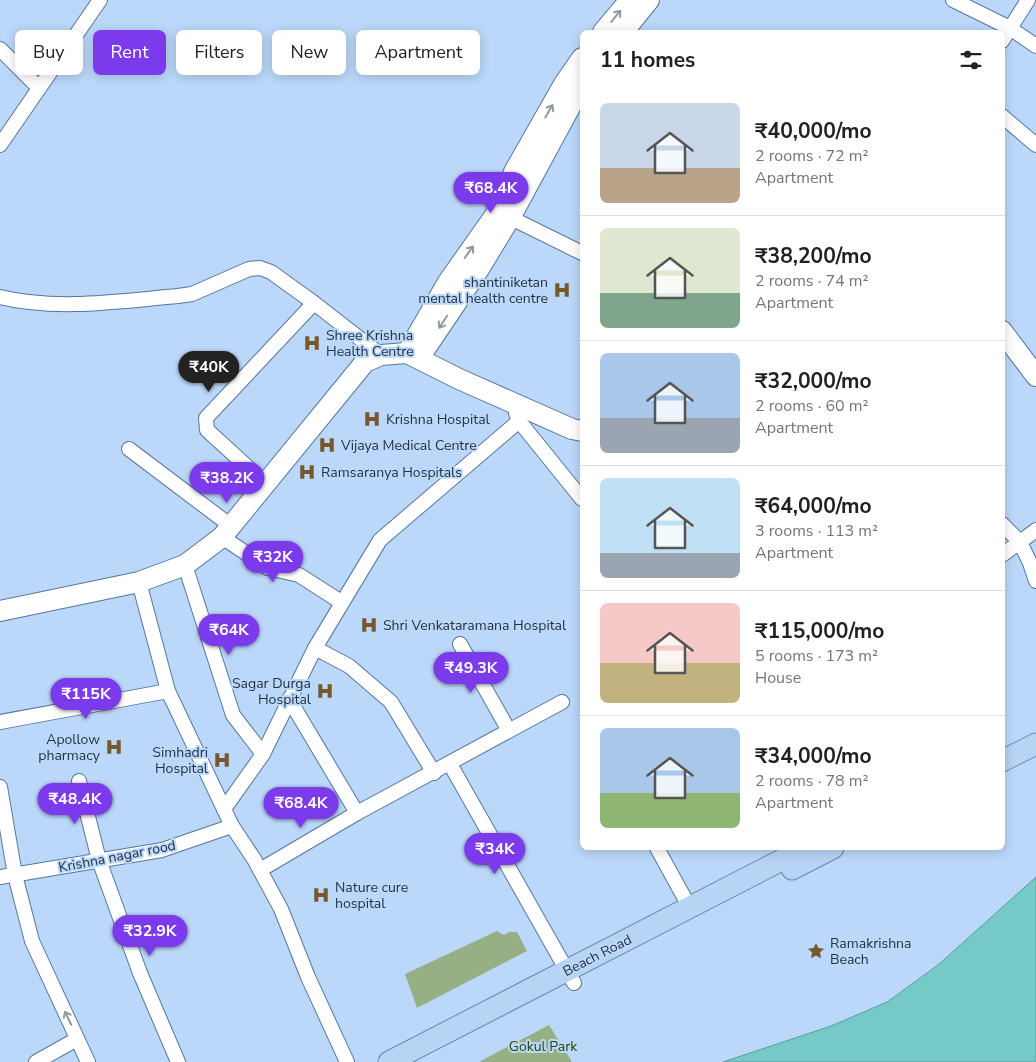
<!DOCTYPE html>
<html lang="en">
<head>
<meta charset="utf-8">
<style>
	body { margin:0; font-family:"Nunito Sans",sans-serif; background:#f2f2f2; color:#202124; height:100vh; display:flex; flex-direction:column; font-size:19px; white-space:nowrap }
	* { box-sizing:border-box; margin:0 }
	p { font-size:16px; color:#757577 }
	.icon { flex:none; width:28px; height:28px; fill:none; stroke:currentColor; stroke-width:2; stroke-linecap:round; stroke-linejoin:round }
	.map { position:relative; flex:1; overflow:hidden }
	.side { position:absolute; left:580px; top:30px; width:425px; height:820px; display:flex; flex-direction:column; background:#fff; border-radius:8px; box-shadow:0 2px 12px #0003 }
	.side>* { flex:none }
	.hud { position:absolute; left:15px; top:30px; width:475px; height:45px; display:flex; gap:10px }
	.price { position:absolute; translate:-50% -42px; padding:0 11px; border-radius:18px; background:#7c3aed; color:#fff; font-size:16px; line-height:32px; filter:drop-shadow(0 1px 2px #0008) }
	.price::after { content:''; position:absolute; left:50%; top:30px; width:15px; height:11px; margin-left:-8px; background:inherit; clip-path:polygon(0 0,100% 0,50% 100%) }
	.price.current { background:#222; color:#fff }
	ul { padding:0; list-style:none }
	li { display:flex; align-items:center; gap:15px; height:125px; padding:0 20px }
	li+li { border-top:1px solid #e0e0e0 }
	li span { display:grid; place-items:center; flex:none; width:140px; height:100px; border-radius:8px; color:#555 }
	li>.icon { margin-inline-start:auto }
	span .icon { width:60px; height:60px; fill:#fffc; stroke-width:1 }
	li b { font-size:21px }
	h2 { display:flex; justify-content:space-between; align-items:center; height:60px; padding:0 20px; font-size:21px }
	.tag { padding:0 18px; border-radius:8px; background:#fff; box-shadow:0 2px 12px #0003; font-size:18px; line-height:45px }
	.tag.current { background:#7c3aed; color:#fff }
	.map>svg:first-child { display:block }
	.green { fill:#96af85 }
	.water { fill:#75cac8; stroke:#5d9ca0 }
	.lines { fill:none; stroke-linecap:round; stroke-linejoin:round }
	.street-casing { stroke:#56769d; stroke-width:16 }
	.secondary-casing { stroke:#56769d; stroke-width:22 }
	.primary-casing { stroke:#6688b2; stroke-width:23 }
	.street { stroke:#fff; stroke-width:14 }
	.secondary { stroke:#fff; stroke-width:20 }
	.primary { stroke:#b8d4f4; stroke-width:21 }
	.oneway { stroke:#9298a1 }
	.labels { text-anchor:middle; stroke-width:4; stroke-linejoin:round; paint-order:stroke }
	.poi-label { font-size:14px; fill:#243243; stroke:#bbd8fa; text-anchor:start }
	.street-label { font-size:14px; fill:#243243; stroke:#bbd8fa }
	.park-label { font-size:14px; fill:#274409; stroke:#bbd8fa }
</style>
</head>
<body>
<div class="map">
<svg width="1036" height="1062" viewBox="0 0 1036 1062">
	<rect width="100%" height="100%" fill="#bbd8fa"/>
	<g class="green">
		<path d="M497 931 504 935 509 932H517L527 951 417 1008 405 974Z"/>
		<path d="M549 1025 572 1062H479Z"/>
	</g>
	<path class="water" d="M1036 877V1062H723L831 1026 887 1002 938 965Z"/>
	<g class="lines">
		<g class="street-casing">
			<g id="street">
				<path d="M953 0 1010 28 1036 46"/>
				<path d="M1002 41 1028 0"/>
				<path d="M0 49 38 87"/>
				<path d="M1002 116 1036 145"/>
				<path d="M0 145 100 0"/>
				<path d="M503 214 582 253"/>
				<path d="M0 297C57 311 120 301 178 296L192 294 249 269 260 268 271 272 314 303 381 355"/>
				<path d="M516 413 519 421 582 499"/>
				<path d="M129 449 231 526"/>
				<path d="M266 484 207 430 206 418 314 303"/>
				<path d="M1002 524 1020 542 1002 555"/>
				<path d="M1036 530 1020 542 1030 563 1036 581"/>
				<path d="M222 537 268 568 299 575 341 602"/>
				<path d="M185 565 233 715 263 754"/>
				<path d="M139 582 168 691 232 826 254 859 281 909 308 977 347 1062"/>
				<path d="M460 644 508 729"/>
				<path d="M315 648 349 666 391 702 434 773"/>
				<path d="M289 699 357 813 562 702"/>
				<path d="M0 722 168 691"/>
				<path d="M450 764 574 983"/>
				<path d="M79 781 99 860 140 973 178 1062"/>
				<path d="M0 787 15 875 32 941 88 1062"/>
				<path d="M224 809 263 754 315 648 380 540 519 421"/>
				<path d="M657 848 690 908"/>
				<path d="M260 870 357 813"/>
				<path d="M0 877 162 850 232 826"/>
				<path d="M36 1062 77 1039"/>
			</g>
		</g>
		<g class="secondary-casing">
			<g id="secondary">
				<path d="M603 32 630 0"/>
				<path d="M623 32 649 0"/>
				<path d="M1002 331 1036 376"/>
				<path d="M407 353 448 282 498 211 514 172 564 84 582 58"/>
				<path d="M419 358 479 269 510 218 582 85"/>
				<path d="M0 611 139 582 185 565 222 537 231 526 365 362 381 355 407 353 459 379 572 429 582 431"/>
			</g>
		</g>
		<g class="primary-casing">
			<g id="primary">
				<path d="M1002 761 1036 744"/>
				<path d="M792 869 833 848"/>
				<path d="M389 1062 805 848"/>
			</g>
		</g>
		<use href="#street" class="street"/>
		<use href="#secondary" class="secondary"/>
		<use href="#primary" class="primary"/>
	</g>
	<defs><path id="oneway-shaft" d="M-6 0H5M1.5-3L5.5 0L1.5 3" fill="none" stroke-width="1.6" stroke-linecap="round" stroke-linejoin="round" transform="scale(1.25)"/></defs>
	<g class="oneway">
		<use href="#oneway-shaft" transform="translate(616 16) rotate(-51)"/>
		<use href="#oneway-shaft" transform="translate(549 111) rotate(-60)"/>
		<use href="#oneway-shaft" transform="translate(469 252) rotate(-54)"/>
		<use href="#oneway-shaft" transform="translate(443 322) rotate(123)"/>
		<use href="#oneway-shaft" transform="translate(68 1018) rotate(-115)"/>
	</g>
	<defs>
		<g id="hospital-bare" transform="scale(1.35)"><path d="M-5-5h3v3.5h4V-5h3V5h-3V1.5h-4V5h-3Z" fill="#77582d" stroke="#bbd8fa" stroke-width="2.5" paint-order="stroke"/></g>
		<g id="sight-bare" transform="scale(1.35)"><path d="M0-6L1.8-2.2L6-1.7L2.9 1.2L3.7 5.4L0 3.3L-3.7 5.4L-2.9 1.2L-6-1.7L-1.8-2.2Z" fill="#77582d" stroke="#bbd8fa" stroke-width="2.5" paint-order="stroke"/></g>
	</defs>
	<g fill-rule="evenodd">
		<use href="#hospital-bare" x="562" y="290"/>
		<use href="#hospital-bare" x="312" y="343"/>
		<use href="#hospital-bare" x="372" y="419"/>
		<use href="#hospital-bare" x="327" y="445"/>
		<use href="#hospital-bare" x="307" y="472"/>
		<use href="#hospital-bare" x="369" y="625"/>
		<use href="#hospital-bare" x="325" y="691"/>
		<use href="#hospital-bare" x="114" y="747"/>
		<use href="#hospital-bare" x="222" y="760"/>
		<use href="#hospital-bare" x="321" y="895"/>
		<use href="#sight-bare" x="816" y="951"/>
	</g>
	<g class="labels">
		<g class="poi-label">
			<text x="548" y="287" text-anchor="end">shantiniketan<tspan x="548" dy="16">mental health centre</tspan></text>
			<text x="326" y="340">Shree Krishna<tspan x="326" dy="16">Health Centre</tspan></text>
			<text x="386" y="424">Krishna Hospital</text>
			<text x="341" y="450">Vijaya Medical Centre</text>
			<text x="321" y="477">Ramsaranya Hospitals</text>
			<text x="383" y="630">Shri Venkataramana Hospital</text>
			<text x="311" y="688" text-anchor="end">Sagar Durga<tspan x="311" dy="16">Hospital</tspan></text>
			<text x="100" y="744" text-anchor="end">Apollow<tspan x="100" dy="16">pharmacy</tspan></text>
			<text x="208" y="757" text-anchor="end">Simhadri<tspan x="208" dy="16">Hospital</tspan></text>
			<text x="335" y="892">Nature cure<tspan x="335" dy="16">hospital</tspan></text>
			<text x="830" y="948">Ramakrishna<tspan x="830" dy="16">Beach</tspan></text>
		</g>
		<g class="street-label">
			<text transform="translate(117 856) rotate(-11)" y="5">Krishna nagar rood</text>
			<text transform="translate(597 955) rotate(-27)" y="5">Beach Road</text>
		</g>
		<g class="park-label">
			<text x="543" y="1051">Gokul Park</text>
		</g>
	</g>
</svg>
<b class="price" style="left:491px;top:214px">₹68.4K</b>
<b class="price current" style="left:209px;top:393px">₹40K</b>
<b class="price" style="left:227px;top:504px">₹38.2K</b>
<b class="price" style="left:273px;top:583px">₹32K</b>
<b class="price" style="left:229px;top:656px">₹64K</b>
<b class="price" style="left:471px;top:694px">₹49.3K</b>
<b class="price" style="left:86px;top:720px">₹115K</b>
<b class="price" style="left:75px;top:825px">₹48.4K</b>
<b class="price" style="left:301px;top:829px">₹68.4K</b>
<b class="price" style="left:495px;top:875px">₹34K</b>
<b class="price" style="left:150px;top:957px">₹32.9K</b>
<div class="hud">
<a class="tag">Buy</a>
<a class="tag current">Rent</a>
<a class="tag">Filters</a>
<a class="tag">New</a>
<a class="tag">Apartment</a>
</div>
<section class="side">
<h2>11 homes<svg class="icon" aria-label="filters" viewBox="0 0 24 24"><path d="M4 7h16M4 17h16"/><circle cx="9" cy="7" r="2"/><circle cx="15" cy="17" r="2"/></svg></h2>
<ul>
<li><span style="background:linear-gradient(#c9d6e8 65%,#b9a48a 0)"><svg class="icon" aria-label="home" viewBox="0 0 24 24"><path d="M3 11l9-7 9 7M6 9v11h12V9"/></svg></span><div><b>₹40,000/mo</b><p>2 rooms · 72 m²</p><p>Apartment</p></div></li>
<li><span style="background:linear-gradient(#dfe7d0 65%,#7fa58c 0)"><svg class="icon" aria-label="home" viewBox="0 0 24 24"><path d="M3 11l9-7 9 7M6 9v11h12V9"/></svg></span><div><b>₹38,200/mo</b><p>2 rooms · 74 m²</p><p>Apartment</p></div></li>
<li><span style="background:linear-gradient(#a9c7e8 65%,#9aa5b1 0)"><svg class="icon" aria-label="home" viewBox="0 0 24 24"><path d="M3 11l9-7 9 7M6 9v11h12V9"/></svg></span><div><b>₹32,000/mo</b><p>2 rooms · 60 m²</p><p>Apartment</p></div></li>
<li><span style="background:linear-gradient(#bfe0f5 75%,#9aa5b1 0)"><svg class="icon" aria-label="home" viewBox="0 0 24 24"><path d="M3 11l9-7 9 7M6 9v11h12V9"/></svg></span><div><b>₹64,000/mo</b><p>3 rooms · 113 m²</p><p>Apartment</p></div></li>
<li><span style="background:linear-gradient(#f6c9c9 60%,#c2b280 0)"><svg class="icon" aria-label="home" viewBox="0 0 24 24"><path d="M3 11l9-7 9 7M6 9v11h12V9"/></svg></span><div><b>₹115,000/mo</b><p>5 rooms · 173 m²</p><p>House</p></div></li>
<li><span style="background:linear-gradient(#a9c7e8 65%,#8fb573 0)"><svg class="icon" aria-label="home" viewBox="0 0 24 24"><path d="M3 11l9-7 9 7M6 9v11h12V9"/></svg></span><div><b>₹34,000/mo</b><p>2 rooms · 78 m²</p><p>Apartment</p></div></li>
</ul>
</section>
</div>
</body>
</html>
